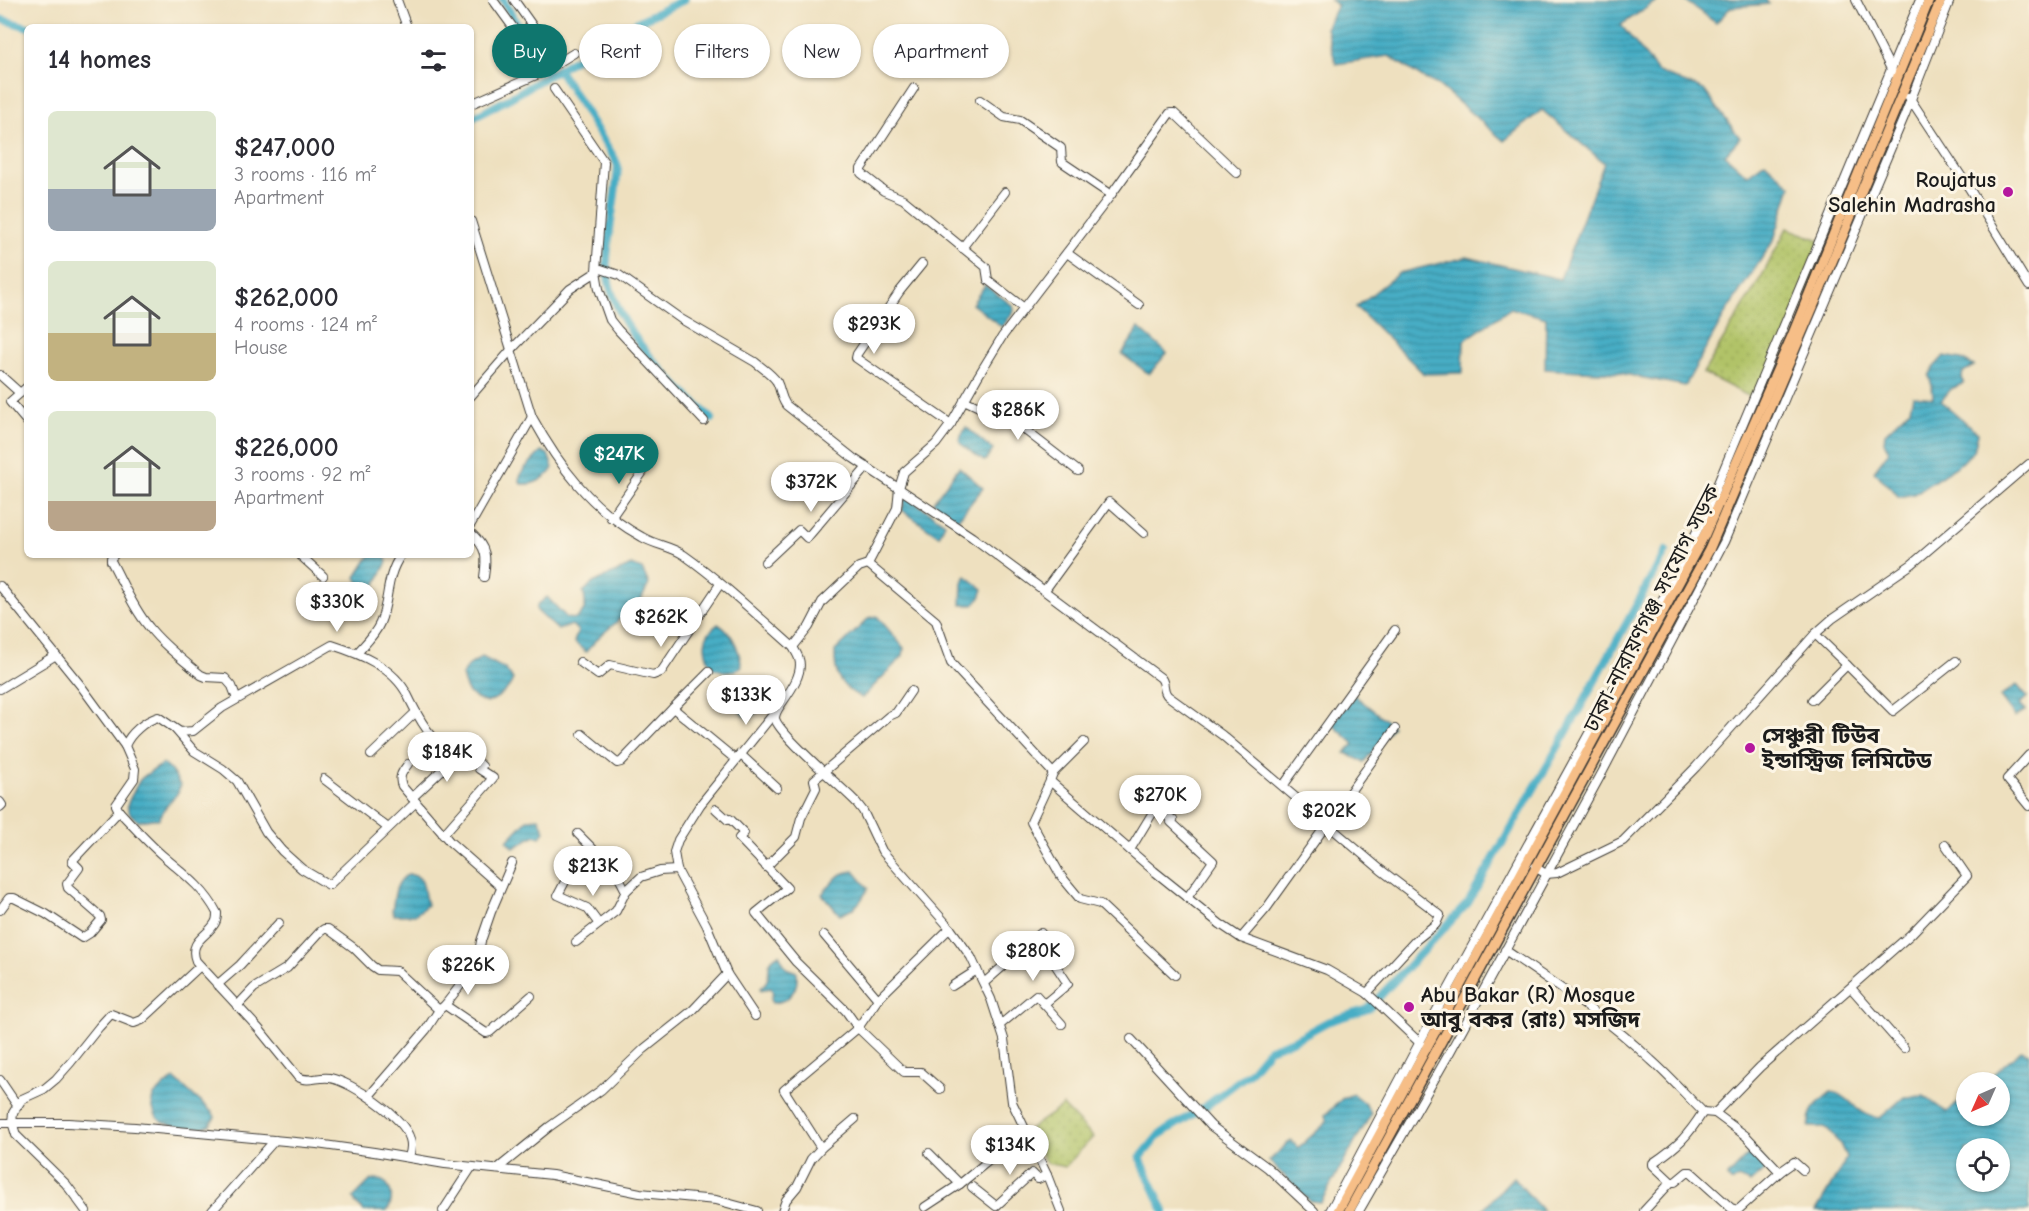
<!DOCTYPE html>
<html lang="en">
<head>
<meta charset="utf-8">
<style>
	body { margin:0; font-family:"Comic Neue","Noto Sans Bengali",sans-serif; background:#f7f7f7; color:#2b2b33; height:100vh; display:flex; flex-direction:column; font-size:22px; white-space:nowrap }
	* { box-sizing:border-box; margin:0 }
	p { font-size:20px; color:#7c7c81 }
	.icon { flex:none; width:33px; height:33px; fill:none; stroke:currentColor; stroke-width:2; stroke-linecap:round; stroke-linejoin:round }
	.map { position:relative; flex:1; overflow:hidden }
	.details { position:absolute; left:24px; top:24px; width:450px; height:534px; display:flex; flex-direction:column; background:#fff; border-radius:9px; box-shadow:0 2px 4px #0004 }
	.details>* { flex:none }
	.banner { position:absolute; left:492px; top:24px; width:570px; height:54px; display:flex; gap:12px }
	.needle { width:39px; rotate:225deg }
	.buttons { position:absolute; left:1956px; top:1072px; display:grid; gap:12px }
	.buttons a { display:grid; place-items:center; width:54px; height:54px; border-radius:50%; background:#fff; box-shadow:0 2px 4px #0004; font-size:30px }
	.price { position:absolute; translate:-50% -51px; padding:0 14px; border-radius:21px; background:#fff; color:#222; font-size:20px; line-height:39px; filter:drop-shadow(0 2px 3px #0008) }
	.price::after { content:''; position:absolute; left:50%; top:36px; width:18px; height:14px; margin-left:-9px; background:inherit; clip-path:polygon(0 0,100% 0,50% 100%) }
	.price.active { background:#0f766e; color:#fff }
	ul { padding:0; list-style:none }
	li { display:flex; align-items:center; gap:18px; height:150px; padding:0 24px }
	li span { display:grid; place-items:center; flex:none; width:168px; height:120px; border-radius:9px; color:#555 }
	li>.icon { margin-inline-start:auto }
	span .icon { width:72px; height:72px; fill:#fffc; stroke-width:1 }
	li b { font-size:26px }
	h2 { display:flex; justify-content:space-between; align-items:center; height:72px; padding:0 24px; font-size:26px }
	.chip { padding:0 21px; border-radius:27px; background:#fff; box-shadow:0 2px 4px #0004; font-size:21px; line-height:54px }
	.chip.active { background:#0f766e; color:#fff }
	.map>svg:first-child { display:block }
	.park { fill:url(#park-dots); stroke:#667042; stroke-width:1.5 }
	.water { fill:url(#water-rules); stroke:#316470; stroke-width:1.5; fill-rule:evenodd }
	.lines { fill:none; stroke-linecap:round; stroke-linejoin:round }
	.canal { stroke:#46adc5; stroke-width:8 }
	.minor-casing { stroke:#3c3934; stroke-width:10 }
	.major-casing { stroke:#3c3934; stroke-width:12 }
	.minor { stroke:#fff; stroke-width:8 }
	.major { stroke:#f6be87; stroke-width:9 }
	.poi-dot { fill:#b5179e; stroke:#fcf5e5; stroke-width:2 }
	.labels { text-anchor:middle; stroke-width:6; stroke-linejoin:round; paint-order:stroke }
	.poi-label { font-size:22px; font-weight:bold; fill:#1c1c1c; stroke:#fcf5e5; text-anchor:start }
	.street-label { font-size:22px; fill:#1c1c1c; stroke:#fcf5e5 }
</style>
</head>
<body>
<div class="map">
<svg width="2029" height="1211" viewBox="0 0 2029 1211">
	<defs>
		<pattern id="park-dots" width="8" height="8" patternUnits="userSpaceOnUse" patternTransform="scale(1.5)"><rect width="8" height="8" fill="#b1c367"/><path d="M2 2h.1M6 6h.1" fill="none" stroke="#98a759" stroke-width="1.8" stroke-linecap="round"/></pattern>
		<pattern id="water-rules" width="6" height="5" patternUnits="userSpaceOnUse" patternTransform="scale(1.5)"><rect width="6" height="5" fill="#46adc5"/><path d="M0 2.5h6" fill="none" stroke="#3a8c9f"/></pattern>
	</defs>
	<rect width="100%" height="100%" fill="#fcf5e5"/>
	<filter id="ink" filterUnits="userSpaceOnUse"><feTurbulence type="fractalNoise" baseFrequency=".0167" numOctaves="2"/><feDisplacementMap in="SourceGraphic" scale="12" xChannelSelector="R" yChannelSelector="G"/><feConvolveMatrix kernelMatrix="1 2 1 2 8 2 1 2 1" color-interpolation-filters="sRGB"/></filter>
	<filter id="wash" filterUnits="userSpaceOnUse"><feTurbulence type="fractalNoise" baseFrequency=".008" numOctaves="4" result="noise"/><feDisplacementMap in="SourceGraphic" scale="24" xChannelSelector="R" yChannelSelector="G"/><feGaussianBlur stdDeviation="1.35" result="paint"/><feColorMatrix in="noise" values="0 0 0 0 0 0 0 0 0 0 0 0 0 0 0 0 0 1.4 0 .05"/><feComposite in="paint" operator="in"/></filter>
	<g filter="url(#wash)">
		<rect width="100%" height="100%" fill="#eee0bf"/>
		<g class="park">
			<path d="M1787 228 1828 243 1762 403 1703 373 1763 274Z"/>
			<path d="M1063 1106 1093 1137 1065 1167 1046 1163 1029 1129Z"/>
		</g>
		<g class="water">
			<path d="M1330 0H1658L1621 25 1658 72 1704 90 1740 138 1725 155 1747 175 1765 162 1791 186 1774 240 1728 309 1685 386 1619 373 1545 369 1546 318 1511 308 1464 341 1463 373 1424 374 1356 307 1399 273 1467 257 1560 279 1604 163 1542 110 1504 141 1438 85 1423 78 1389 56 1336 64 1326 28 1337 5Z"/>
			<path d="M1684 0H1766L1769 4 1731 7 1716 23Z"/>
			<path d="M985 285 1013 306 1014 311 1002 327 972 304Z"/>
			<path d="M1139 328 1167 353 1149 374 1122 354Z"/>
			<path d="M1944 356 1961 359 1974 366 1963 372 1962 377 1964 383 1951 389 1941 401 1978 433 1974 451 1956 467 1914 494 1899 497 1874 471 1889 451 1884 442 1885 433 1910 409 1913 396 1933 398 1932 386 1929 376 1934 367Z"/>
			<path d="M966 427 993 450 986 460 984 461 961 444 959 439Z"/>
			<path d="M542 451 548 454 553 468C548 478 532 486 521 484L519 479 524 469Z"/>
			<path d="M959 467 983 488 958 519 952 518 933 502Z"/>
			<path d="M906 496 945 523 939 536 902 510Z"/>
			<path d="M370 555H385L387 562 373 590 369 592 361 587 356 577Z"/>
			<path d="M631 565 642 569 649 584 640 602 599 637 586 652 574 642 578 631 572 625 558 630 537 611V605L547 597 567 618 576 619C586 610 587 605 583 592L593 583Z"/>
			<path d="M966 576 983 589 980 598 974 605H961L962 582Z"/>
			<path d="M877 616 904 648 903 656 862 698C840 687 834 676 835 651L869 618Z"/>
			<path d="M718 624C735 635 738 648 742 666 731 675 724 672 711 667 703 649 701 636 718 624Z"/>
			<path d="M482 657 505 669 513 679C508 692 499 697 487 703 470 696 466 694 462 675L468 666Z"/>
			<path d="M2017 685 2027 697 2020 704 2026 710 2015 717 2000 697Z"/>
			<path d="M747 690 764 706 749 720 732 705Z"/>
			<path d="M1354 695 1393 726 1364 762 1345 753 1354 744 1332 724Z"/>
			<path d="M163 764C170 767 176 778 180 785L178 793 167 805 159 819C151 818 146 821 138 821 125 811 125 806 133 793 135 789 137 784 140 780 144 775 157 768 163 764Z"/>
			<path d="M539 818 545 831 540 837 535 835 514 848 507 841 528 819Z"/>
			<path d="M854 871 868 888C861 903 855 909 840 915L822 894C834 882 835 873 854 871Z"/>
			<path d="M409 874 418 877 422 881 427 905 415 915H394L392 911C395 895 394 882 409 874Z"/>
			<path d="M779 954 786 968 797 972C799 989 790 1002 772 1003L771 998 773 993 771 988 760 990C761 987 764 985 766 982 773 970 762 964 779 954Z"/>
			<path d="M2021 1050 2029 1053V1211H1816L1843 1165 1846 1157 1840 1144 1825 1127H1809C1807 1110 1819 1102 1831 1092 1850 1094 1856 1116 1880 1118L1904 1097 1924 1096 1946 1112 1966 1097V1116H2000V1083H1983ZM1966 1149H2000V1182H1966Z"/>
			<path d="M175 1079 213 1113 215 1117 210 1125C197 1130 176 1127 163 1122 155 1119 150 1104 153 1097 154 1095 159 1091 160 1090 165 1085 169 1081 175 1079Z"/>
			<path d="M1353 1094 1366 1105 1371 1114 1321 1202 1310 1201 1269 1161 1291 1140 1298 1148 1327 1122 1325 1115 1343 1098Z"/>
			<path d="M1754 1149 1769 1166 1750 1183 1738 1178 1732 1182 1727 1177Z"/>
			<path d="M1513 1177 1543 1211H1481Z"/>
			<path d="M377 1179C392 1182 395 1199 387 1211H364L356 1204 353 1198 370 1181Z"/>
		</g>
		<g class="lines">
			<g class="canal">
				<path d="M503 0 548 74"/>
				<path d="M0 19 28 27"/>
				<path d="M559 70 615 159 618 166C616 198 608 230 607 262 606 323 671 380 712 419"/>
				<path d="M471 119 510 98 641 20 684 0"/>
				<path d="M1164 1211 1140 1158 1159 1135 1206 1106 1249 1073 1269 1049 1294 1040 1327 1022 1368 1009 1468 903 1573 721 1666 551"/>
			</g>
		</g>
	</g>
	<g filter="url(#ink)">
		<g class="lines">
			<g class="minor-casing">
				<g id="minor">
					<path d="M397 0 407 27"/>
					<path d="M493 0 512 26 539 74"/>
					<path d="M514 0 559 63"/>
					<path d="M1856 0 1893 73"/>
					<path d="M914 88 861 169V173L884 191 903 199 986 267 988 280 1024 308"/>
					<path d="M554 89 604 162 596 271 599 289 610 320 618 330 704 421"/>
					<path d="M1909 97 1969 188 2029 286"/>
					<path d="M980 100 1004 117 1020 120 1061 148 1062 162 1111 195"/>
					<path d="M471 104 543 72 574 53"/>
					<path d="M471 221 532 417C559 466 592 510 642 537 655 545 671 546 684 555 722 582 758 616 793 647 795 651 798 655 799 659 804 674 788 694 780 706 778 709 775 714 775 718 777 733 843 788 856 802L863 811 882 851 950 928 971 957 977 970 991 999 1004 1039 1012 1102 1047 1175 1061 1211"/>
					<path d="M962 248 1005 192"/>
					<path d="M1067 253 1139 305"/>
					<path d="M922 264 900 291 857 354 856 358 951 424"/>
					<path d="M0 375 20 393"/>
					<path d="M27 387 10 402 27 422"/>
					<path d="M471 396 511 350 570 289 601 269 619 275 681 319 755 362C762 368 772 374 777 382 781 390 780 396 786 405L853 458 972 537 1161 678C1166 684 1162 691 1168 696L1222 735 1381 870 1440 915 1436 924 1416 940 1367 993"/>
					<path d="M964 400 1021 427 1078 471"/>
					<path d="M611 518 647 466"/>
					<path d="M471 524 532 417"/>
					<path d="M471 533C487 548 487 557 484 577"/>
					<path d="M114 555 111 558V561C123 583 133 608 149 627 163 645 183 660 201 675L206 677 225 678 232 686 237 699"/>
					<path d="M300 555 323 576"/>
					<path d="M765 562 799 530 807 538 867 467"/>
					<path d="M868 564 936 621 951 663 1053 773 1050 781 1154 871 1220 924 1241 938 1327 970 1367 993 1420 1043"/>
					<path d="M0 586 81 686 125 746"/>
					<path d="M1045 590 1109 502 1144 533"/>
					<path d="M1815 634 1832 619 1912 564 2029 464"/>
					<path d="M793 647 809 627 822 602 859 567 868 564 897 508 899 488 904 472 936 444 951 424 977 378 1002 337 1111 195 1170 113H1174L1237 173"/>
					<path d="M357 653C365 644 375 635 380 623 390 600 385 577 401 555"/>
					<path d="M580 662 598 675 610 665 653 675 661 672 720 584"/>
					<path d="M0 689 56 655"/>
					<path d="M1812 700 1847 665 1893 711 1956 661"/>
					<path d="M673 708 709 672"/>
					<path d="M175 729 194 751 223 769 237 781 266 832 282 851 302 869 329 885 416 802"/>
					<path d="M582 734 617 763 621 762 673 708 735 759"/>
					<path d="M740 754 777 788"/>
					<path d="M371 755 416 712"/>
					<path d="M2029 755 2007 779 2029 806"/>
					<path d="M408 764C402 772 398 777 402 786L450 842 501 887"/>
					<path d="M1053 773 1084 742"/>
					<path d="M324 779 388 828"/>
					<path d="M1050 781 1031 822 1061 876 1080 899 1100 904 1175 975"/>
					<path d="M1283 786 1395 630"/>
					<path d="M412 798 464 749"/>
					<path d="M0 802 2 805 0 807"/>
					<path d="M1156 807 1173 820 1171 822 1213 861 1187 898"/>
					<path d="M716 809 728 820 730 819 744 833 739 838 787 888 756 913 796 962 846 1011 858 1028 904 1072H921L940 1089"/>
					<path d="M578 834 616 872 626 891"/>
					<path d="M1130 850 1167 789"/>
					<path d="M766 867 796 837 801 818 816 788 814 780 889 716 896 713 911 691"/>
					<path d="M1535 867 1546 874 1557 873 1623 841 1696 767 1815 634 1847 665"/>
					<path d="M568 876 558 895 587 908 599 924"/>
					<path d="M0 910 9 898H14L46 914 82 938 90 933 101 920 100 916 68 888 67 884 79 868 72 861 119 811"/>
					<path d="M824 935 878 999 950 928"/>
					<path d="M1037 937 1068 984 1044 1004"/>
					<path d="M1241 938 1266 909 1395 729"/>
					<path d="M576 942 616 911 626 891 641 877 660 871 677 870"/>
					<path d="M1505 950C1555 984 1607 1018 1651 1060 1669 1076 1686 1095 1703 1112L1715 1113 1760 1067 1910 935 1967 876 1945 844"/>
					<path d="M984 983 1041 933"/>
					<path d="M217 985 240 965 279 923"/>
					<path d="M952 986 977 970"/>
					<path d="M1851 988 1904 1048"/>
					<path d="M445 1005 486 1033 490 1032 531 996"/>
					<path d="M237 1006 254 988 287 968 320 932 324 929H328L354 948 372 966 378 970 397 971 439 1010"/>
					<path d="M755 1016 727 974 707 926 677 870 674 852 678 840 700 805 775 712"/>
					<path d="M1000 1025 1036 995 1062 1024"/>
					<path d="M1131 1039 1211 1126 1268 1168 1314 1211"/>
					<path d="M0 1080 17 1105"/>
					<path d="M369 1096 426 1030 439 1010 445 1005 477 964 481 941 491 912 512 863"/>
					<path d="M1703 1112C1687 1137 1678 1146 1653 1163V1165L1671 1182H1675L1687 1172H1691L1731 1208 1738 1210 1780 1172 1746 1136 1715 1113"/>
					<path d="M0 1123H68L135 1127 317 1144 374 1152 445 1164 552 1175 640 1193 716 1200 757 1211"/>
					<path d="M821 1148 784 1090 858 1028 878 999"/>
					<path d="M929 1153 960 1184 1025 1131"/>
					<path d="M409 1157C411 1151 412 1145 410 1139 404 1117 352 1082 330 1078 318 1076 309 1083 298 1077L259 1029 196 961C188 941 207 937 215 923 217 920 217 916 217 913 204 888 183 873 162 855 146 841 133 826 119 811L116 805 134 779 135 769 125 746C130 733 145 721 158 717L180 732 193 731 222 708 332 645C360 654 394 667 408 696 415 710 421 724 432 736 441 745 450 744 461 748 469 751 476 761 482 766L479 769 493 778 443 835"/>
					<path d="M497 1169 549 1127 601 1090 644 1049 693 1010 727 974"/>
					<path d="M1780 1172 1794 1162 1803 1170"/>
					<path d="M972 1187 996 1206 1032 1173 1038 1179 1047 1175"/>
					<path d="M925 1207 960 1184"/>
					<path d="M86 1211 66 1184 16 1135 12 1122 13 1113 22 1099 44 1089 56 1079 71 1062 99 1027 111 1014 134 1023 142 1020 200 966"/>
					<path d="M212 1211 275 1140"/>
					<path d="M443 1211 471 1168"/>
					<path d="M782 1211 786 1200 797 1187 811 1159 821 1148 855 1119"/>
					<path d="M1330 1211 1432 1019 1666 593 1703 519 1920 0"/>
					<path d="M1359 1211 1450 1052 1603 771 1724 542 1904 117 1950 0"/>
					<path d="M1644 1211 1671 1182"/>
				</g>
			</g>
			<g class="major-casing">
				<g id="major">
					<path d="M1338 1211 1705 534 1792 336 1929 0"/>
					<path d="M1349 1211 1709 550 1819 293 1941 0"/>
				</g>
			</g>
			<use href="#minor" class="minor"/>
			<use href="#major" class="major"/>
		</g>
	</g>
	<g class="poi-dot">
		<circle cx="2008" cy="192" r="6"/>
		<circle cx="1750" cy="748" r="6"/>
		<circle cx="1409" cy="1007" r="6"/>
	</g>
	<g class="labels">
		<g class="poi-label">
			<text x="1996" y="187" text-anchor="end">Roujatus<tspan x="1996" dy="25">Salehin Madrasha</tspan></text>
			<text x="1762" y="743">সেঞ্চুরী টিউব<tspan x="1762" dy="25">ইন্ডাস্ট্রিজ লিমিটেড</tspan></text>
			<text x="1421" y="1002">Abu Bakar (R) Mosque<tspan x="1421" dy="25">আবু বকর (রাঃ) মসজিদ</tspan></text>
		</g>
		<g class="street-label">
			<text transform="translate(1651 608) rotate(-63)" y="8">ঢাকা-নারায়ণগঞ্জ সংযোগ সড়ক</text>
		</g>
	</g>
</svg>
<div class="buttons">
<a><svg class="needle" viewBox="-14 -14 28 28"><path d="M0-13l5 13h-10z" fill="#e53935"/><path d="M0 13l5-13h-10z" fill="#7c7c81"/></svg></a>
<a><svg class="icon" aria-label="locate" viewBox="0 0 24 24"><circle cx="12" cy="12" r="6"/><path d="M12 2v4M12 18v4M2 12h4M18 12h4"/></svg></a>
</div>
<b class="price" style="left:874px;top:355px">$293K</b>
<b class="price" style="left:1018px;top:441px">$286K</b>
<b class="price active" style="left:619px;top:485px">$247K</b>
<b class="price" style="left:811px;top:513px">$372K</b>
<b class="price" style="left:337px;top:633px">$330K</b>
<b class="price" style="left:661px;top:648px">$262K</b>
<b class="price" style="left:746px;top:726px">$133K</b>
<b class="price" style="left:447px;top:783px">$184K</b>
<b class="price" style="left:1160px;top:826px">$270K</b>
<b class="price" style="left:1329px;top:842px">$202K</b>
<b class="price" style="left:593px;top:897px">$213K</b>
<b class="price" style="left:1033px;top:982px">$280K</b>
<b class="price" style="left:468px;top:996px">$226K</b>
<b class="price" style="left:1010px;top:1176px">$134K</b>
<div class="banner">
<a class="chip active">Buy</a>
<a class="chip">Rent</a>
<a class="chip">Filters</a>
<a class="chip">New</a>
<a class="chip">Apartment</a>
</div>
<section class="details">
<h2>14 homes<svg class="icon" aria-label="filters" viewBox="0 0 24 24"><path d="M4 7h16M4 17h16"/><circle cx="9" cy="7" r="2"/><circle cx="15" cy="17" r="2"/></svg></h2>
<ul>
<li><span style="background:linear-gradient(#dfe7d0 65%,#9aa5b1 0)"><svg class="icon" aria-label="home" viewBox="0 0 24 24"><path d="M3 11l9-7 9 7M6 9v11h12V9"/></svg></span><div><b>$247,000</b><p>3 rooms · 116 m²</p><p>Apartment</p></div></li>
<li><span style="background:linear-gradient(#dfe7d0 60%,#c2b280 0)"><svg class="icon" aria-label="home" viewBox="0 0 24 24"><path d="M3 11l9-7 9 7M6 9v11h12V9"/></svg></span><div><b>$262,000</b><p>4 rooms · 124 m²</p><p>House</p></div></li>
<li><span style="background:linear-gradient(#dfe7d0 75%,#b9a48a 0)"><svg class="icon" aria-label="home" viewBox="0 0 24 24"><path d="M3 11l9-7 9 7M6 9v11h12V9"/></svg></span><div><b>$226,000</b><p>3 rooms · 92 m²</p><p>Apartment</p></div></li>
</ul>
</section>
</div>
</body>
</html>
